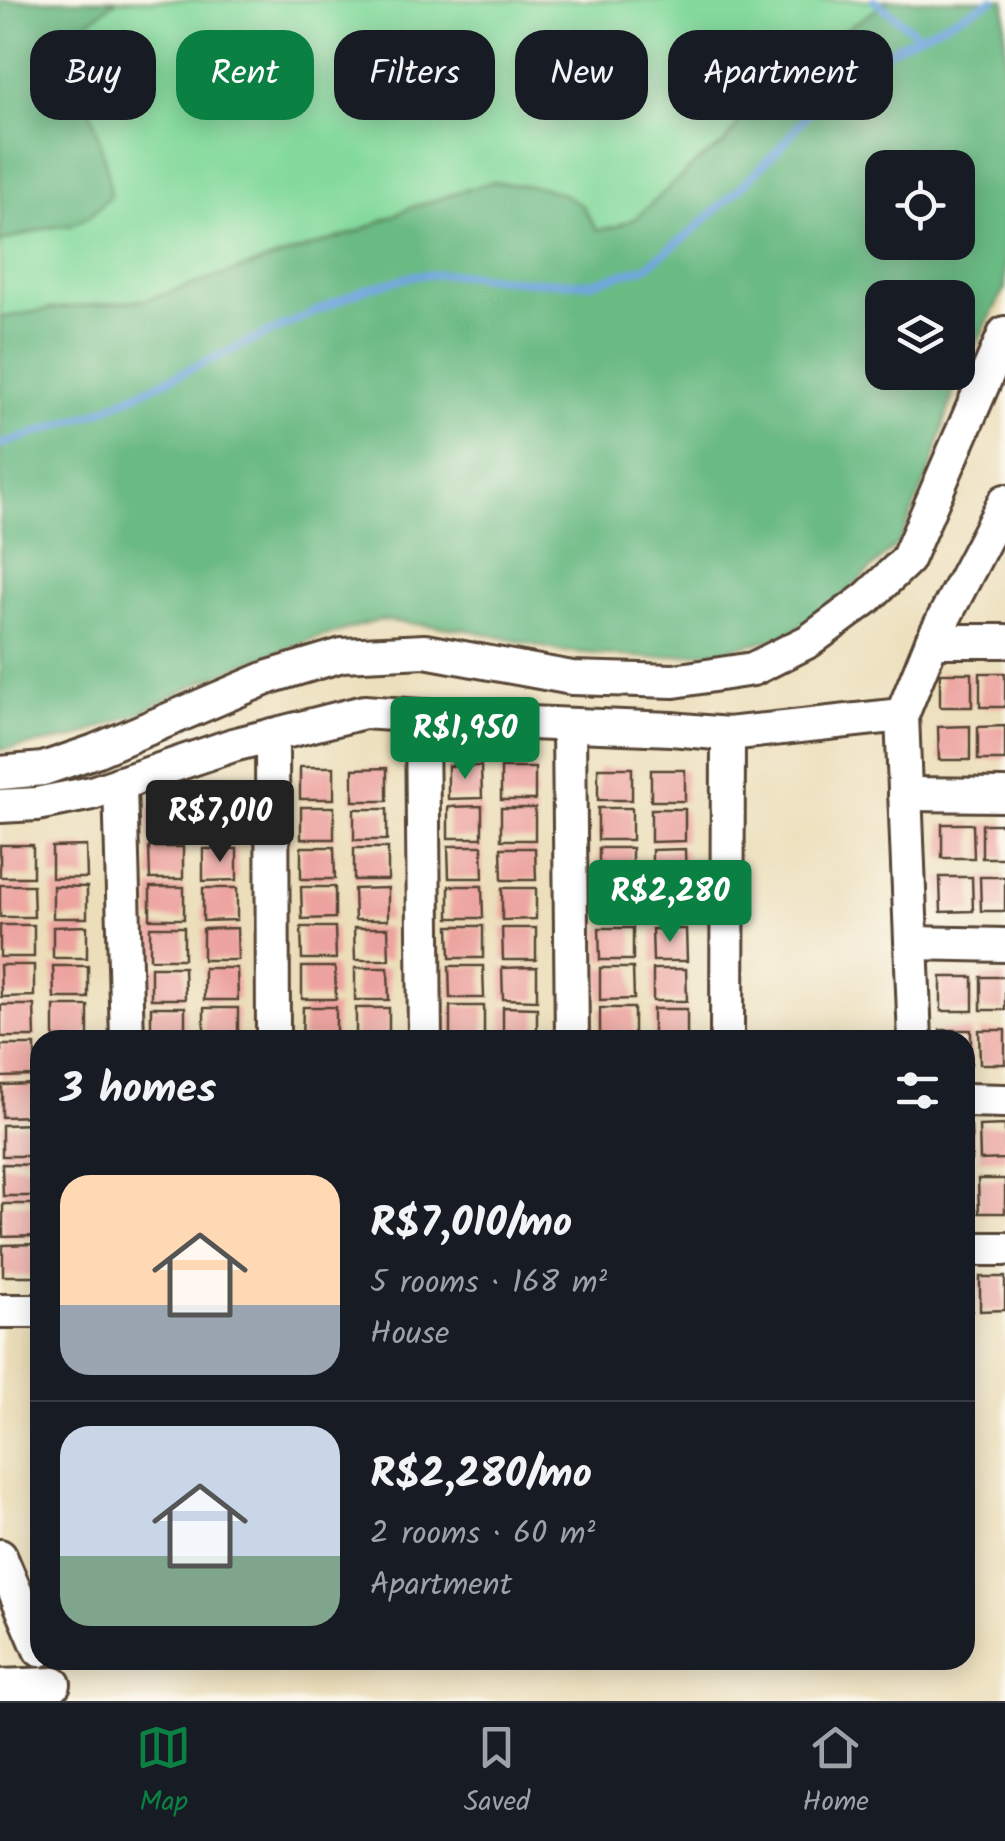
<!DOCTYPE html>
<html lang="en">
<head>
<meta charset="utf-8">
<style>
	body { margin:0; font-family:Kalam,sans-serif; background:#20242c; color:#f1f3f6; height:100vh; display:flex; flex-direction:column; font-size:38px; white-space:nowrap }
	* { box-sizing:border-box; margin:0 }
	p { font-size:32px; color:#9ea1a6 }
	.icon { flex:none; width:55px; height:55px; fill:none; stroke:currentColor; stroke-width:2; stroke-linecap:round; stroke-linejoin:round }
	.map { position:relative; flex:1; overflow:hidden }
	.side { position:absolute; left:30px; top:1030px; width:945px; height:640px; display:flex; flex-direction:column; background:#171b24; border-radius:30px; box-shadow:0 5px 25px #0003 }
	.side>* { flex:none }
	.top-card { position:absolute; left:30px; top:30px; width:945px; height:90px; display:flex; gap:20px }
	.tools { position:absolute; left:865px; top:150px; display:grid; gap:20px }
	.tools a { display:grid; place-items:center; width:110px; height:110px; border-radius:20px; background:#171b24; box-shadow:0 5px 25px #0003; font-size:50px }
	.price { position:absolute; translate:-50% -85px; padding:0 22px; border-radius:10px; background:#0b8043; color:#fff; font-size:32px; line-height:65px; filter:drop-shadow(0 2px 5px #0008) }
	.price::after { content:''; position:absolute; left:50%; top:60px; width:30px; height:22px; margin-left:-15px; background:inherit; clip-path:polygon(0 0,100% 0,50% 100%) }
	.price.on { background:#222; color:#fff }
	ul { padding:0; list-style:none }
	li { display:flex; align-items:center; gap:30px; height:250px; padding:0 30px }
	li+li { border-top:2px solid #363941 }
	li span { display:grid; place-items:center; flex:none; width:280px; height:200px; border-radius:30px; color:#555 }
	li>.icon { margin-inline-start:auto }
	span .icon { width:120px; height:120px; fill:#fffc; stroke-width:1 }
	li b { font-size:42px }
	h2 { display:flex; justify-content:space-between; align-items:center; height:120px; padding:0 30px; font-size:42px }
	.tag { padding:0 35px; border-radius:30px; background:#171b24; box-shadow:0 5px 25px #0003; font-size:35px; line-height:90px }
	.tag.on { background:#0b8043; color:#fff }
	.dock { display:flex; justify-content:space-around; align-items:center; height:140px; border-top:2px solid #363941; background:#171b24; font-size:28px; color:#9ea1a6 }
	.dock a { display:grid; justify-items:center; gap:5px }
	.dock .on { color:#0b8043 }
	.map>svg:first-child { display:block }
	.green { fill:#84da9d; stroke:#60825e; stroke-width:2.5 }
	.forest { fill:#6bba84; stroke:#537251; stroke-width:2.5; fill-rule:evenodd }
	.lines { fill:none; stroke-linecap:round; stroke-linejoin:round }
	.stream { stroke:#70a6dd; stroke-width:8 }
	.building { fill:#eda4a0 }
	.minor-casing { stroke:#564535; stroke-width:38 }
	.minor { stroke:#fff; stroke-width:32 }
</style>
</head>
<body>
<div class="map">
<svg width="1005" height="1701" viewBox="0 0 1005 1701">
	<rect width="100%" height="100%" fill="#fbf7ec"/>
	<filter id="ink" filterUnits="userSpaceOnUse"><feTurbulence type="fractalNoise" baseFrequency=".01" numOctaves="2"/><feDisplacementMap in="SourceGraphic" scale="20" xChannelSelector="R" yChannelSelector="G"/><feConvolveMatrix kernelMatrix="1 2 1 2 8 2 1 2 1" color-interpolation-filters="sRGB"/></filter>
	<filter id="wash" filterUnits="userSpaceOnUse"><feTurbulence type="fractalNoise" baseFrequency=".0048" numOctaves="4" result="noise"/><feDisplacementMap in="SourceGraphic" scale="40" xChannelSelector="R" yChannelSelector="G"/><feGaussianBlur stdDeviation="2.25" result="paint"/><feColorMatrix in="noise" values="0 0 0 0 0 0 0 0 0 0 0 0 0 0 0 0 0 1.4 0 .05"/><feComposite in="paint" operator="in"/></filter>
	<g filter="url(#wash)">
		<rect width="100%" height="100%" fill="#ecdeba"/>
		<path class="green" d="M117 0H890L839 34 756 98 723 145 697 162 636 218 615 227 597 230 582 206 491 182 410 208 357 232 146 300 51 309 0 318V242L46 228 72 225 108 173 96 127 87 101 71 71 75 39 84 25Z"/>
		<g class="forest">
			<path d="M0 0H117L84 25 75 39 71 71 87 101 96 127 108 173 110 196 91 215 72 225 46 228 0 242Z"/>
			<path d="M890 0H1005V288L956 383 931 469 899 542 849 590 786 636 720 651 651 658 560 651 469 630 380 620 317 638 257 659 201 682 135 715 74 738 0 750V318L51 309 146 300 357 232 410 208 491 182 541 187 565 195 582 206 597 230 615 227 636 218 697 162 723 145 756 98 839 34ZM882 168H958V242H882ZM882 298H958V372H882Z"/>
		</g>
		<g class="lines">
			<g class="stream">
				<path d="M874 0 919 35"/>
				<path d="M0 445 95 413 362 290 416 275 457 274 527 281 592 283 646 267 694 230 743 185 780 148 815 105 856 71 899 45 993 0"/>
			</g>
		</g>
		<g id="blocks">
			<g class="building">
				<rect x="940" y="673" width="32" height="34"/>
				<rect x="980" y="673" width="25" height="34"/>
				<path d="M970 726V760H939L938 727Z"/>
				<path d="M1005 726V760H978V727Z"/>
				<path d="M448 766H481L482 798 448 799Z"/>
				<rect x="300" y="767" width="34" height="32"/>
				<path d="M387 768V801H353V769Z"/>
				<rect x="501" y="768" width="34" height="32"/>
				<rect x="598" y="768" width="34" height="32"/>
				<rect x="651" y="770" width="34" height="31"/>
				<path d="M482 806V838H448V807Z"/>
				<path d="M149 807H183V839H150Z"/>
				<rect x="301" y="807" width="33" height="32"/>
				<path d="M236 808V841L202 840V809Z"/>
				<rect x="501" y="808" width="34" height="32"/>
				<rect x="598" y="808" width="34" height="32"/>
				<rect x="354" y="809" width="33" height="31"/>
				<path d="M651 809H685V841L651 842Z"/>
				<path d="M942 824H973L974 858H942Z"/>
				<rect x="982" y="824" width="23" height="34"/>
				<rect x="0" y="845" width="33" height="32"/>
				<path d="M86 846 87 878H52V847Z"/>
				<path d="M448 846H482L483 878H449Z"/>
				<path d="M149 847H183V879H150Z"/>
				<path d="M301 847H334L335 879H301Z"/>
				<rect x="354" y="848" width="34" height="32"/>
				<path d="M501 848H535L536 880H502Z"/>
				<rect x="599" y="848" width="33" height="32"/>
				<path d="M203 849H237V880L203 881Z"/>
				<path d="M685 849 686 881H652V850Z"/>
				<path d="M940 877H972L973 911 941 912Z"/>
				<path d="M980 877H1005V911H981Z"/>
				<path d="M0 885H33L34 917H0Z"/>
				<path d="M53 886 87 887V918H53Z"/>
				<path d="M449 886H482L483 918H449Z"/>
				<rect x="150" y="887" width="34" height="32"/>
				<path d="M301 887H335V918L302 919Z"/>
				<path d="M203 888H237V920L203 921Z"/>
				<path d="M388 888V920H355L354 889Z"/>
				<path d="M502 888H536V919L502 920Z"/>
				<rect x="599" y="888" width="34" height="32"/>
				<rect x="652" y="889" width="34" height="32"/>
				<rect x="0" y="925" width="34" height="32"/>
				<path d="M87 926V958H53V927Z"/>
				<path d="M449 926H483V958H450Z"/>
				<rect x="150" y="927" width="34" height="32"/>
				<path d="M301 927H335L336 959H302Z"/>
				<path d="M237 928 238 960H203V929Z"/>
				<path d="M354 928H388L389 960H355Z"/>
				<path d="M502 928H536V960H503Z"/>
				<path d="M599 928H633V960H600Z"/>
				<path d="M652 929H686L687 961H653Z"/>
				<path d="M0 965H34V996L1 997Z"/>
				<path d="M53 966H88V998H54Z"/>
				<path d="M449 966H483L484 998H450Z"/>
				<path d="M151 967H184L185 999H151Z"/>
				<path d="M302 967H335L336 999H302Z"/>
				<path d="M537 967V1000L503 999 502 968Z"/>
				<path d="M204 968H237L238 1000H204Z"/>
				<path d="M355 968H388L389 1000H355Z"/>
				<path d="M600 968H633L634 999 600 1000Z"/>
				<path d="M653 969H686L687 1001H653Z"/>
				<rect x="941" y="977" width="32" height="34"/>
				<rect x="981" y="977" width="24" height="33"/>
				<path d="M1 1005H34L35 1037H1Z"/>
				<rect x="54" y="1006" width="34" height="32"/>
				<rect x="450" y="1006" width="34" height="32"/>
				<rect x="151" y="1007" width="34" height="32"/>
				<path d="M303 1007H336V1038L302 1039Z"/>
				<path d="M503 1007 537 1008V1039L503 1040Z"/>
				<rect x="204" y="1008" width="34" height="32"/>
				<rect x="356" y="1008" width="33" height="32"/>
				<rect x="600" y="1008" width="34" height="32"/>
				<rect x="653" y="1009" width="34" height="31"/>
				<path d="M940 1030H971V1064H965V1040H940Z"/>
				<path d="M979 1030H1005V1064H980Z"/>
				<path d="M1 1045H35V1076L1 1077Z"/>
				<path d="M35 1084V1116L2 1117V1085Z"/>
				<path d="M36 1124V1156H2V1125Z"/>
				<path d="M1005 1125V1159L980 1160 979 1126Z"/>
				<path d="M965 1126H971L972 1160H965Z"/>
				<path d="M2 1164 36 1165V1196H3Z"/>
				<rect x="965" y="1179" width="5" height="34"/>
				<path d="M978 1179H1005V1213H979Z"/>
				<path d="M3 1204H36L37 1236 3 1237Z"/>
				<path d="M37 1244V1276H3V1245Z"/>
				<rect x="965" y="1277" width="7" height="34"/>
				<path d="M980 1277H1005V1310L980 1311Z"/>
			</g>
		</g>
	</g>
	<g filter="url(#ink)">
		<use href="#blocks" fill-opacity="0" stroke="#564535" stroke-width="2.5"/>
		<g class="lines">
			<g class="minor-casing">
				<g id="minor">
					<path d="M932 641H1005"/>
					<path d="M422 717 425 1040"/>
					<path d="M569 725 572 1040"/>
					<path d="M272 735 273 1040"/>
					<path d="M0 773 43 769 95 751 269 677 342 655 425 651 572 678 674 681 753 669 809 641 867 598 907 560 1005 333"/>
					<path d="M120 783 127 1040"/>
					<path d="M905 794 1005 795"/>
					<path d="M0 806 37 804 92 793 233 745 364 712 506 722 671 729 728 734 902 715"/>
					<path d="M912 943 1005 945"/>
					<path d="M727 1040 728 734"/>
					<path d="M915 1040 902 715 932 641 1005 501"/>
					<path d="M965 1100 1005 1101"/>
					<path d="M965 1249H1005"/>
					<path d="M0 1311H40"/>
					<path d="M0 1556 40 1650"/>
					<path d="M0 1686 54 1684"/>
				</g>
			</g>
			<use href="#minor" class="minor"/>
		</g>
	</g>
</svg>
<div class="tools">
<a><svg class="icon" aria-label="locate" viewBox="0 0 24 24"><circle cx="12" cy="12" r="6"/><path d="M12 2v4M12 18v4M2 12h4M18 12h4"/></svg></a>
<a><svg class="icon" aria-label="layers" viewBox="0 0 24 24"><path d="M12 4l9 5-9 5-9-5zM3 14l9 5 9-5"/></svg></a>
</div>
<b class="price" style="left:465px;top:782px">R$1,950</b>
<b class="price on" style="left:220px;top:865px">R$7,010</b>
<b class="price" style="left:670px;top:945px">R$2,280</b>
<div class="top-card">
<a class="tag">Buy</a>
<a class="tag on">Rent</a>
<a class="tag">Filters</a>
<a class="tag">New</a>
<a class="tag">Apartment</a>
</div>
<section class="side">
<h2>3 homes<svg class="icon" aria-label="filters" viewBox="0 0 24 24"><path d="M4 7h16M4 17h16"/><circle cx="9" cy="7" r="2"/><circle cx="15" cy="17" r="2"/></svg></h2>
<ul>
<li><span style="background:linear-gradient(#ffd9b3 65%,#9aa5b1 0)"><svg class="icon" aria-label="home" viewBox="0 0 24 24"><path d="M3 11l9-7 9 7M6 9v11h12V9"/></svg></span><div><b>R$7,010/mo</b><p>5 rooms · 168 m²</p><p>House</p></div></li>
<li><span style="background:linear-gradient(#c9d6e8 65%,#7fa58c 0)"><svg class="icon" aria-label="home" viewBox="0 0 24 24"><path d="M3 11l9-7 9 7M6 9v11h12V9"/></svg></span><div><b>R$2,280/mo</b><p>2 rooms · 60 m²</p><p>Apartment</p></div></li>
</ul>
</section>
</div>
<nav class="dock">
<a class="on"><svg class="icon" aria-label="map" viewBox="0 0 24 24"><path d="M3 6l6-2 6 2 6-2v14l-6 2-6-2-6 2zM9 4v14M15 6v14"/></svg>Map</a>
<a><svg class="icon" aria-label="saved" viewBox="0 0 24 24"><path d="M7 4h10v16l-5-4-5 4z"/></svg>Saved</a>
<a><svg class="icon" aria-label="home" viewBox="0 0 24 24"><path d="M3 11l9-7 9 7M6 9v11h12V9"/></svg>Home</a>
</nav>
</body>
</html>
